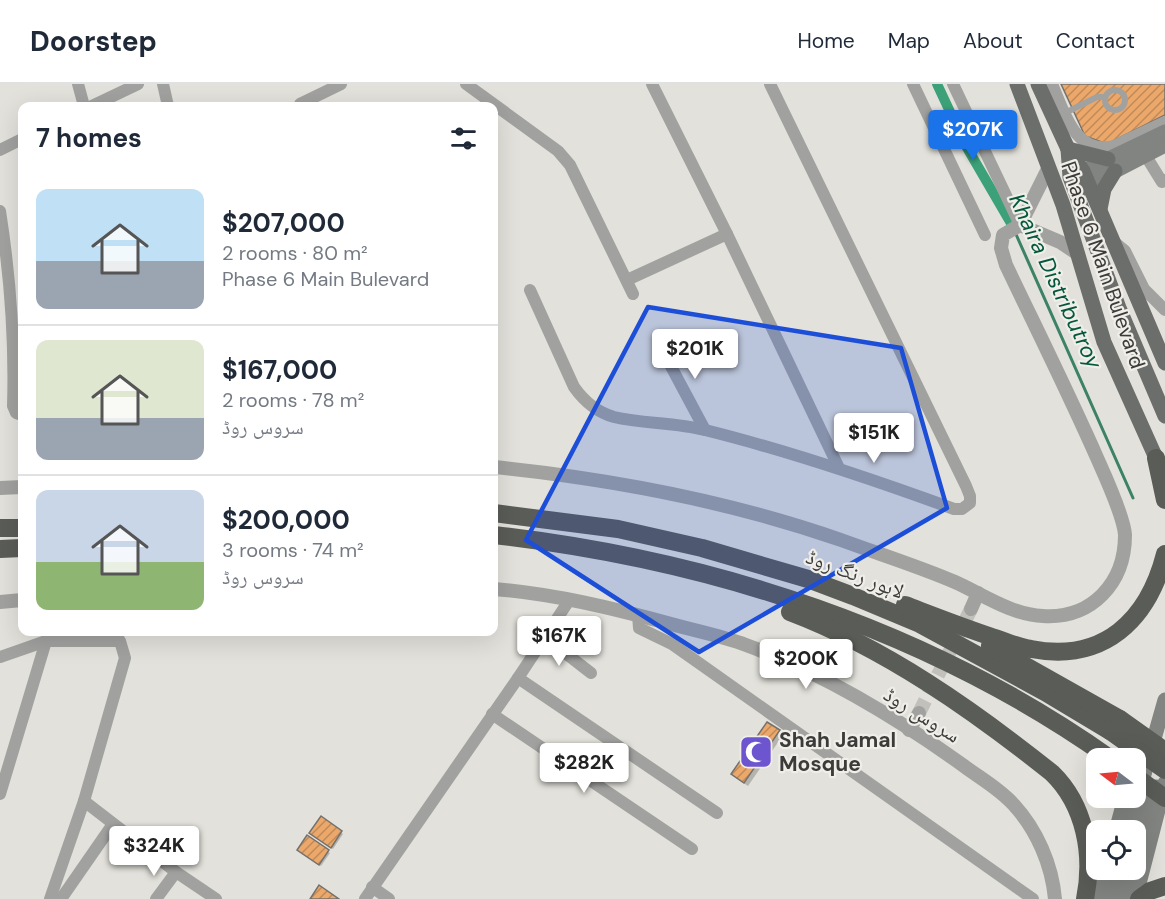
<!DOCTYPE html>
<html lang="en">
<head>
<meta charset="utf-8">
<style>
	body { margin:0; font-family:"DM Sans","Noto Naskh Arabic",sans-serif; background:#f6f6f7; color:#1f2937; height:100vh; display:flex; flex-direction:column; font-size:22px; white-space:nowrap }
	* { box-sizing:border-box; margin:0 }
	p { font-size:20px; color:#747a83 }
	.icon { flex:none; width:33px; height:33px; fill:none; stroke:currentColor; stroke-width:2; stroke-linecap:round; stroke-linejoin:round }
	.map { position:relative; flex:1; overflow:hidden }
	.panel { position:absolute; left:18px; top:18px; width:480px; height:534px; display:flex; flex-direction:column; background:#fff; border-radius:12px; box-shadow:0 6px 24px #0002 }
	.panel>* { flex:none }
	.needle { width:39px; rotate:286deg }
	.buttons { position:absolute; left:1086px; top:664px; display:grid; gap:12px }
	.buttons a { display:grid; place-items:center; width:60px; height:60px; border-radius:12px; background:#fff; box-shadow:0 6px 24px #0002; font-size:30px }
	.price { position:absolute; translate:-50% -51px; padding:0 14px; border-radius:6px; background:#fff; color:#222; font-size:20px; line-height:39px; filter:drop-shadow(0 2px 3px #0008) }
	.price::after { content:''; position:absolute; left:50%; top:36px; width:18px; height:14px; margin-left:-9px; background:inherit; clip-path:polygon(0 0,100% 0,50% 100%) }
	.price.active { background:#1a73e8; color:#fff }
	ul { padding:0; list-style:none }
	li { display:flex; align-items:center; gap:18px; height:150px; padding:0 18px }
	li+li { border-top:2px solid #e0e1e3 }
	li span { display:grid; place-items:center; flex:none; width:168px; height:120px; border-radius:12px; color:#555 }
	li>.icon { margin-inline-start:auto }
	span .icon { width:72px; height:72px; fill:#fffc; stroke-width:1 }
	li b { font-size:26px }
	h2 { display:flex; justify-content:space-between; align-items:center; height:72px; padding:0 18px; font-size:26px }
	header { display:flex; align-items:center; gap:36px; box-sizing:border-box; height:84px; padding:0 30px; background:#fff; border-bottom:2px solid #e0e1e3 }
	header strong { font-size:28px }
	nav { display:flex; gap:33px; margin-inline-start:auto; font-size:21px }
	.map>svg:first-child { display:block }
	.shadow { fill:#0003 }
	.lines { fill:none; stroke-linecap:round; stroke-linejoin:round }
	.stream { stroke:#3c8266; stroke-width:3 }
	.canal { stroke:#3ca179; stroke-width:10 }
	.building { fill:url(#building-hatch); stroke:#74706c; stroke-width:1.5 }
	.tertiary-tunnel { stroke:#c1c0bb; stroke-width:14; stroke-dasharray:14 7; stroke-linecap:butt }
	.service { stroke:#a1a2a0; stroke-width:6 }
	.minor { stroke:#a1a2a0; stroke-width:12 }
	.tertiary { stroke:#a1a2a0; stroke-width:14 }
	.secondary { stroke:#828481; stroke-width:15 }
	.primary { stroke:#6c6e6b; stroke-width:15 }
	.motorway { stroke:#5a5c58; stroke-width:18 }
	.motorway-bridge { stroke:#5a5c58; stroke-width:18 }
	.marked { fill:#1d4ed8; fill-opacity:0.2; stroke:#1d4ed8; stroke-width:4.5; stroke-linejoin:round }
	.labels { text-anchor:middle; stroke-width:4.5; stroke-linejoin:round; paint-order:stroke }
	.street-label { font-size:21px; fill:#3c3b39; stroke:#efeee9 }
	.poi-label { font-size:21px; font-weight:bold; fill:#3c3b39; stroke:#efeee9; text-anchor:start }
	.water-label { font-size:22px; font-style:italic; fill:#04573c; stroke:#efeee9 }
</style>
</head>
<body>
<header>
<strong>Doorstep</strong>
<nav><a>Home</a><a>Map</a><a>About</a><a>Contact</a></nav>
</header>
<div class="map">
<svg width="1165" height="815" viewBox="0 0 1165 815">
	<defs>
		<pattern id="building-hatch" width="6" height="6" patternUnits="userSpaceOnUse" patternTransform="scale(1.5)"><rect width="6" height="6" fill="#eca86a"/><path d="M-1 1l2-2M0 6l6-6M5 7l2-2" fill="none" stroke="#c08a58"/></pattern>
	</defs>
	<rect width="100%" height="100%" fill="#e2e1db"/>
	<g class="shadow">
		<path d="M768 640 783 651 748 702 736 694Z"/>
		<path d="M321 734 343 750 333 765 313 750Z"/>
		<path d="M307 753 330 769 321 782 301 767Z"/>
	</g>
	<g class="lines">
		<path class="stream" d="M1015 148 1133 414"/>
		<path class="canal" d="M937 0 966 62 1012 141"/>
	</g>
	<g class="building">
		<path d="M1061 0H1165V31L1107 60 1085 52Z"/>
		<path d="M767 638 780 646 744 699 731 690Z"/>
		<path d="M321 732 342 747 331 764 309 749Z"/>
		<path d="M307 751 329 766 319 781 297 766Z"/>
		<path d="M319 801 339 815H310Z"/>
	</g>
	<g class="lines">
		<path class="tertiary-tunnel" d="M919 629 971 525"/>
		<g class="service">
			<circle cx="1115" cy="16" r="10"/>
			<path d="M1065 29 1097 13H1105"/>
		</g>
		<g class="minor">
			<path d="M78 0 84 22"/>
			<path d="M163 0 168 22"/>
			<path d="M466 0 558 67 570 81 633 210"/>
			<path d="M652 0 727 150 839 384"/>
			<path d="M913 0 985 151"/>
			<path d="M953 0 1020 141"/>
			<path d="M1052 0C1064 27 1075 72 1114 62L1165 38"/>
			<path d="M300 20 341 0"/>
			<path d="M92 22 138 0"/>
			<path d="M0 66 22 55"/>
			<path d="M1149 77 1162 98 1165 96"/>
			<path d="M0 127C10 191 15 257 13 322L16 329 22 331"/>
			<path d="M1114 158 1125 167 1144 205 1165 226"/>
			<path d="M627 196 727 150"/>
			<path d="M530 206 574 303C584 317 596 328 614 333 643 340 675 338 705 346 790 367 872 395 954 425H962L970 419V412L966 402 770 0"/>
			<path d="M659 260 705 346"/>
			<path d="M638 531 639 544 672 560 1033 815"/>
			<path d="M546 554 591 589"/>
			<path d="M0 573 46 557H120L125 574 84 717 50 815"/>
			<path d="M518 594 717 729"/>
			<path d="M492 630 692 765"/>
			<path d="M0 710 46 557"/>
			<path d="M84 717 176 788 216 815"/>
			<path d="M372 803 389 815"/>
			<path d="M61 815 113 740"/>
			<path d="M156 815 176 788"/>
			<path d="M365 815 518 594 570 515"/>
		</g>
		<g class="tertiary">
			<path d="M1020 141 1048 85"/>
			<path d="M494 383C612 395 729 417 841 456 879 470 918 482 955 498 982 510 1012 531 1043 532 1092 535 1125 499 1125 451 1124 433 1106 394 1098 376 1069 310 1037 246 1006 181L1001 164 1003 151 1020 141 1060 158 1078 170"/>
			<path d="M0 404 22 403"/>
			<path d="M494 505C555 510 612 524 671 540 696 547 722 552 746 561 823 589 897 634 964 682 980 694 1000 705 1014 721 1037 746 1052 781 1055 815"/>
			<path d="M0 518 22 516"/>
			<path d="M971 525 978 509"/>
			<path d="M909 646 919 629"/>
		</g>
		<g class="secondary">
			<path d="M1073 92 1165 48"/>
			<path d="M1078 106 1165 61"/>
			<path d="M1116 747 1125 714"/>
			<path d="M1128 747 1165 616"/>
			<path d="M1136 766 1156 703"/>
			<path d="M1096 815 1105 786"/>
			<path d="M1108 815 1117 786"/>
			<path d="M1121 815 1130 786"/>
			<path d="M1135 815 1165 699"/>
		</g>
		<g class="primary">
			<path d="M1017 0 1063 121 1104 258 1156 374"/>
			<path d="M1038 0 1068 65 1083 87 1165 279"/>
			<path d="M1068 65 1070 93 1119 224 1165 332"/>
			<path d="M1068 65 1108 75"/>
			<path d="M1100 125 1104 105 1115 87"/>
		</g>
		<g class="motorway">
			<path d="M1156 374 1165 416"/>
			<path d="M494 429 618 445 702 464 808 495 853 512 920 540 1045 608 1110 647"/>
			<path d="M0 444H22"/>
			<path d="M494 451C713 476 929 546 1111 675"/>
			<path d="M0 465 22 464"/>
			<path d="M905 521C934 532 962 543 992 553 1005 557 1017 563 1031 565 1104 579 1148 536 1165 470"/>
			<path d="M790 528C885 564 973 626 1052 689 1085 721 1094 771 1085 815"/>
			<path d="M990 562 1120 635"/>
			<path d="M1139 815 1150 807 1165 802"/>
		</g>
		<g class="motorway-bridge">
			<path d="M1120 635 1165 667"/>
			<path d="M1110 647 1165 686"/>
			<path d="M1136 693 1165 714"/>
		</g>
	</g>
	<path class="marked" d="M648 223 901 264 947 424 699 568 526 456Z"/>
	<defs>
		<g id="mosque-square" transform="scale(1.725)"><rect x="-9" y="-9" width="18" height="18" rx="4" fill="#6c55cf" stroke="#efeee9"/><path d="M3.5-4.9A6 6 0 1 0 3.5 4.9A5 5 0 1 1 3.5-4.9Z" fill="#fff"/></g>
	</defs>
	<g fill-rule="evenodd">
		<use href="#mosque-square" x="756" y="668"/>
	</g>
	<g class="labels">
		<g class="street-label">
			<text transform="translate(1103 181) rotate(71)" y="7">Phase 6 Main Bulevard</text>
			<text transform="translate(855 490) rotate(21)" y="7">لاہور رنگ روڈ</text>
			<text transform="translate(922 631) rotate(32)" y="7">سروس روڈ</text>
		</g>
		<g class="poi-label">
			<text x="779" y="663">Shah Jamal<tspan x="779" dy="24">Mosque</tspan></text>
		</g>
		<g class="water-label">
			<text transform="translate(1056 197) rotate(65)" y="8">Khaira Distributroy</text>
		</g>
	</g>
</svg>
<div class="buttons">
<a><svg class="needle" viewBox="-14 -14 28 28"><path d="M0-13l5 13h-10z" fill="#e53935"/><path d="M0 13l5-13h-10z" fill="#747a83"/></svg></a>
<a><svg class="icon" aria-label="locate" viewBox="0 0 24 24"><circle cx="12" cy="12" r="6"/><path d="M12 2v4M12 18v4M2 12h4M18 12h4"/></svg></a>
</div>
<b class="price active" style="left:973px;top:77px">$207K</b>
<b class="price" style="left:695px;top:296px">$201K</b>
<b class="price" style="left:874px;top:380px">$151K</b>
<b class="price" style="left:559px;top:583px">$167K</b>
<b class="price" style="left:806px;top:606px">$200K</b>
<b class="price" style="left:584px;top:710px">$282K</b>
<b class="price" style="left:154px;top:793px">$324K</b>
<section class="panel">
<h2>7 homes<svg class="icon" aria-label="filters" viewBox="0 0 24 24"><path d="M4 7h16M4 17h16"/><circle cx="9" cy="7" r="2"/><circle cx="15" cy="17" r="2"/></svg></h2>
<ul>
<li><span style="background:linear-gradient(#bfe0f5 60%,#9aa5b1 0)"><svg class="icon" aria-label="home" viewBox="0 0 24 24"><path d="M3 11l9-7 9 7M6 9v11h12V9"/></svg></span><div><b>$207,000</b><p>2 rooms · 80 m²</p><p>Phase 6 Main Bulevard</p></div></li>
<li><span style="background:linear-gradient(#dfe7d0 65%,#9aa5b1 0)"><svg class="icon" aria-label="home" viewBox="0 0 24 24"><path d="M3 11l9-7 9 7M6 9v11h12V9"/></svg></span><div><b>$167,000</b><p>2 rooms · 78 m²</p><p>سروس روڈ</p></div></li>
<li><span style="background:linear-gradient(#c9d6e8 60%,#8fb573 0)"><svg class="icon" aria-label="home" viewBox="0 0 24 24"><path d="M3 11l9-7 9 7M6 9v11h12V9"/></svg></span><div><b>$200,000</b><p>3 rooms · 74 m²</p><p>سروس روڈ</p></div></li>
</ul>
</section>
</div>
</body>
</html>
